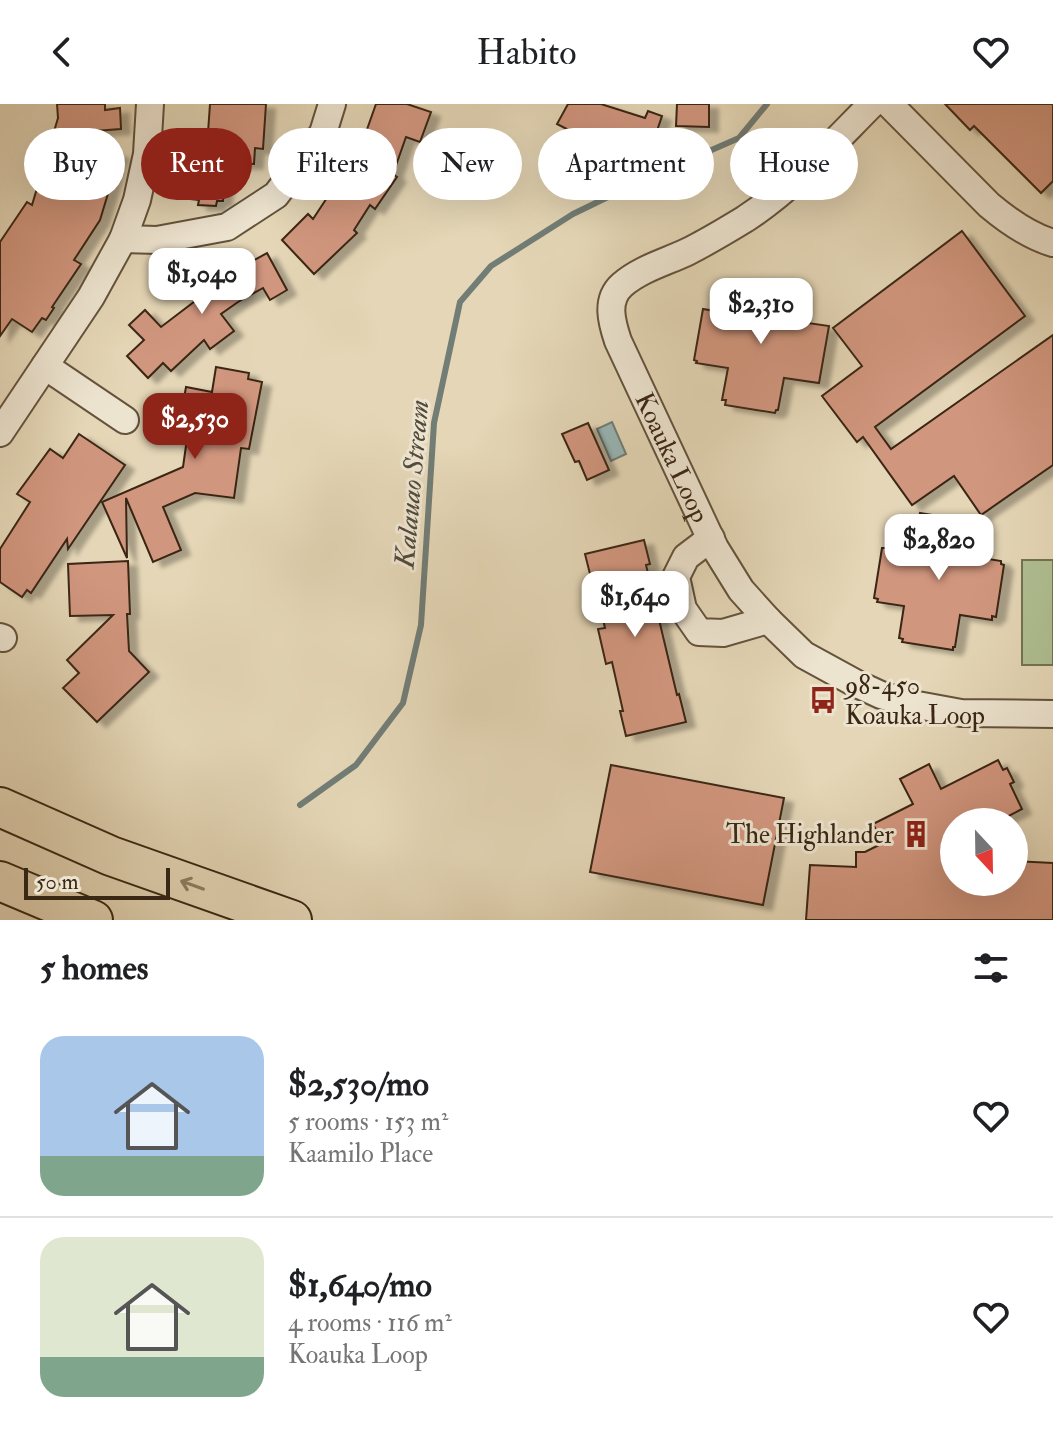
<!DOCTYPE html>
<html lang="en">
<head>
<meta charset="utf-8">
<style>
	body { margin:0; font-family:"IM FELL Double Pica",serif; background:#f2f2f2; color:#202124; height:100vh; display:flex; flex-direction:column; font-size:30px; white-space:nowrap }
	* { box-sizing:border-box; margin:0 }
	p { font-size:26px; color:#757577 }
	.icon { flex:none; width:44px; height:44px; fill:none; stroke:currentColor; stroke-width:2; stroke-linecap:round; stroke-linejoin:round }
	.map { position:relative; height:816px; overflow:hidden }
	.side { display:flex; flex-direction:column; background:#fff; flex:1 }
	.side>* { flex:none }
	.guide { position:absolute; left:24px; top:24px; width:1006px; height:72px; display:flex; gap:16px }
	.needle { width:52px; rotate:158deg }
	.fabs { position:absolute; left:940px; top:704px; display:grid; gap:16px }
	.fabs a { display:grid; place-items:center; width:88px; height:88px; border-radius:50%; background:#fff; box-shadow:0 8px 32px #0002; font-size:40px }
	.scale { position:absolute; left:24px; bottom:20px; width:146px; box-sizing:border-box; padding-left:8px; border:4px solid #3a2714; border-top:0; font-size:22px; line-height:28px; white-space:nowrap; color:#3a2714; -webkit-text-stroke:6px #ede4d0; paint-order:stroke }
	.price { position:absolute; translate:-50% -68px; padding:0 18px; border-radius:16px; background:#fff; color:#222; font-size:26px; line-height:52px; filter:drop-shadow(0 2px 4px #0008) }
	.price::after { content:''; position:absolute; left:50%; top:48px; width:24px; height:18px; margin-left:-12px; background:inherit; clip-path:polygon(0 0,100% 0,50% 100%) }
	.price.on { background:#8f2418; color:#fff }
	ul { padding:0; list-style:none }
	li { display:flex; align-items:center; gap:24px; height:200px; padding:0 40px }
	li+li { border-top:2px solid #e0e0e0 }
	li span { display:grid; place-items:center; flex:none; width:224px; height:160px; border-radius:24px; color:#555 }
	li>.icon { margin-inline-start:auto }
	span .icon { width:96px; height:96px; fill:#fffc; stroke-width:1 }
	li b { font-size:34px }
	h2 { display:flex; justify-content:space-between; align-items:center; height:96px; padding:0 40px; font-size:34px }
	.chip { padding:0 28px; border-radius:36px; background:#fff; box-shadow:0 8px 32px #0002; font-size:28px; line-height:72px }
	.chip.on { background:#8f2418; color:#fff }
	header { display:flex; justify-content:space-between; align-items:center; height:104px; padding:0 40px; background:#fff; font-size:36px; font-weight:600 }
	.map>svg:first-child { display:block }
	.green { fill:#afbf92; stroke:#747353; stroke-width:2 }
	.water { fill:#98b7b7; stroke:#727d76; stroke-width:2 }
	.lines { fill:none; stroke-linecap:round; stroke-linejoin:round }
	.stream { stroke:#727d76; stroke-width:6 }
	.building { fill:#d1967e; stroke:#3a2714; stroke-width:2; filter:url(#shadow) }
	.minor-casing { stroke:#64533c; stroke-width:30 }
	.highway-casing { stroke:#3a2714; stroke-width:42 }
	.minor { stroke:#ede4d0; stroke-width:26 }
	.highway { stroke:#e4d6b6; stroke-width:38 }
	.oneway { stroke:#8f7e65 }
	.labels { text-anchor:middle; stroke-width:6; stroke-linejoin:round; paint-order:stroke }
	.street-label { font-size:26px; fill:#3a2714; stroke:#ede4d0 }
	.poi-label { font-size:26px; fill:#3a2714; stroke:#ede4d0; text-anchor:start }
	.water-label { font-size:28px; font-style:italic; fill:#524b3d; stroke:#ede4d0 }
</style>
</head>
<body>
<header><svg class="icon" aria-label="back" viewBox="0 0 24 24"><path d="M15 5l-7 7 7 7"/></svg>Habito<svg class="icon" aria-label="heart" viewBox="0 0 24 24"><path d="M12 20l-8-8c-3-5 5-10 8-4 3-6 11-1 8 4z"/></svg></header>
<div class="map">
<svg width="1053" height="816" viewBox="0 0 1053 816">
	<defs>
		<filter id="shadow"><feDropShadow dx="9" dy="5" stdDeviation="2" flood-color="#0004"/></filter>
	</defs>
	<rect width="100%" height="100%" fill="#e4d6b6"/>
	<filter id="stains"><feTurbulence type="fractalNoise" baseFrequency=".0025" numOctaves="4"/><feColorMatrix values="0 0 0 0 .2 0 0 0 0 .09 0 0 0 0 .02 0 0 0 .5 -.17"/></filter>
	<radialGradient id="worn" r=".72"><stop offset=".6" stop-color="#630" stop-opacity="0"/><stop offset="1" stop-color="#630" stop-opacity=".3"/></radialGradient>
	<rect class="green" x="1022" y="456" width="31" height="105"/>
	<path class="water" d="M612 318 626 350 611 357 597 325Z"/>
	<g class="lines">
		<path class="stream" d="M300 701 356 661 403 599 421 521 434 319 460 198 491 162 573 110 643 76 739 34 767 0"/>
	</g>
	<g class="building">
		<path d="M57 0H105V6L120 4 121 25 53 30 120 50 100 116 74 156 81 160 52 203 54 204 46 216 42 214 32 228 12 215 0 232V138L27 98 32 101 58 14Z"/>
		<path d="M210 0H266L263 45 255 44 254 60 231 59V61H225L223 97H217L216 102 198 101 199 96 191 95 193 59 183 58 184 43 190 44V42L207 43Z"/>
		<path d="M376 0H407L431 8 420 38 406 33 393 70 397 73 375 105 370 101 354 126 357 129 314 170 282 136 308 110 313 115 346 65 341 62 353 44 359 48Z"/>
		<path d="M568 0H601L645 14 648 7 662 12 648 53 587 33 586 35 557 20Z"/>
		<path d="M677 0H709V23L676 22Z"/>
		<path d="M945 0H1053V77L1041 89 974 22 970 26Z"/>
		<path d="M962 127 1025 212 875 323 891 345 1053 231V361L981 411 954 372 912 401 863 333 857 338 822 292 862 262 833 224Z"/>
		<path d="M267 149 287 186 270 196 263 184 238 198 221 210 234 227 210 245 204 236 171 267 163 259 148 274 127 252 144 236 129 221 145 206 161 223 199 194 190 181 208 168 216 177Z"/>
		<path d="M747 176 797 184V187L799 188 794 217 829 222 819 279 784 274 778 306H776L775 309 725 301 726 296H722L728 264 696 259 697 257 694 256 703 205 738 211 743 179 746 180Z"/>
		<path d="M216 263 249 269 248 275 262 278 249 345 241 344 234 394 195 389 163 403 181 446 153 458 126 394 127 454 102 398 183 363 191 307 182 306 186 283 212 288Z"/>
		<path d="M588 319 609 366 587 376 579 357 575 358 562 330Z"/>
		<path d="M79 330 125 361 68 445 67 435 31 489 27 486 22 493 0 478V445L30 398 17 390 50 345 63 354Z"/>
		<path d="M920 409 975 418 970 452 1001 457V460L1004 461 996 513 992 512V516L960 511 955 543H953V546L902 538 903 535 899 534 904 502 877 498 878 495 874 494 882 444H886V442L914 446Z"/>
		<path d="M644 436 650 460 646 461 677 591 679 590 686 618 626 632 620 607H623L612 558 606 560 598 525 605 524 593 474H591L585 450Z"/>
		<path d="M128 457 130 510H127L129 547 149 568 97 618 63 584 79 569 67 556 113 511 70 512 68 460Z"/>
		<path d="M998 656 1003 666 1007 664 1014 678 1010 680 1022 705 997 718H954V778H1014V757L1053 759V816H806L810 761 856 763V748H865L883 739 873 720 913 700 900 675 929 660 941 685Z"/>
		<path d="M611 661 784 694 763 801 590 768Z"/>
	</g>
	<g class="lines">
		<g class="minor-casing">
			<g id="minor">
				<path id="s1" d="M872 0C832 40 793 84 745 115 727 126 707 138 687 148 666 158 640 165 622 181 605 196 612 219 618 237L715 444 741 486 768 516 804 551 857 580 881 591 912 600 961 609 1053 610"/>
				<path d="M889 0 989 101C1008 117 1029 132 1053 139"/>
				<path d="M123 135 157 136 227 123 276 91 323 29 332 0"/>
				<path d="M45 262 125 316"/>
				<path d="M0 329 91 193 123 135 137 96 147 50 150 0"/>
				<path d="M711 434 686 453 676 473 683 505 699 528 723 529 768 516"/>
				<path d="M0 533 3 534"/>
			</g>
		</g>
		<g class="highway-casing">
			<g id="highway">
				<path d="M0 703 111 752 292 816"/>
				<path d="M0 777 93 816"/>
			</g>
		</g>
		<use href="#minor" class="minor"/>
		<use href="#highway" class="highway"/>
	</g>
	<defs><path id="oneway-shaft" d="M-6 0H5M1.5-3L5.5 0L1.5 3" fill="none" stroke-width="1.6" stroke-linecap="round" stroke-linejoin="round" transform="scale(2)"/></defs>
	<use class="oneway" href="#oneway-shaft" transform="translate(192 781) rotate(-160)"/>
	<defs>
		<g id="bus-bare" transform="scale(2.16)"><path d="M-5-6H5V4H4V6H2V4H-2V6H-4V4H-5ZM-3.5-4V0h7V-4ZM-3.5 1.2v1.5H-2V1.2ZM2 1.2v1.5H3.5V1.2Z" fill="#8f2418" stroke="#ede4d0" stroke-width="2.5" paint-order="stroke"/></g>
		<g id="building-bare" transform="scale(2.16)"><path d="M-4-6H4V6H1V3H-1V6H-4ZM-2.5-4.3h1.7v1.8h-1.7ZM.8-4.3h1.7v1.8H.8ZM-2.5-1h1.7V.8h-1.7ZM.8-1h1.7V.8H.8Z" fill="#8f2418" stroke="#ede4d0" stroke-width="2.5" paint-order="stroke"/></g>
	</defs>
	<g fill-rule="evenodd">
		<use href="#bus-bare" x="823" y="596"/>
		<use href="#building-bare" x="916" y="730"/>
	</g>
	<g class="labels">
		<g class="street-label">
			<text dy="9" stroke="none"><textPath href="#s1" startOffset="500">Koauka Loop</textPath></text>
		</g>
		<g class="poi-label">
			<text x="845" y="590">98-450<tspan x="845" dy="30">Koauka Loop</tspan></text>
			<text x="894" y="739" text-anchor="end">The Highlander</text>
		</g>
		<g class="water-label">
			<text transform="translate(411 380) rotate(-85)" y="10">Kalauao Stream</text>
		</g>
	</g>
	<rect width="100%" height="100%" filter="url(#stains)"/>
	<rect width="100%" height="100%" fill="url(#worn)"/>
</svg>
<div class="fabs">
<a><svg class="needle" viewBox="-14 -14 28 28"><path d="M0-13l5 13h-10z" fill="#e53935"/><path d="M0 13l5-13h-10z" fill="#757577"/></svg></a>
</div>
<div class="scale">50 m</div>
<b class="price" style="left:202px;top:212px">$1,040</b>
<b class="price" style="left:761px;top:242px">$2,310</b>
<b class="price on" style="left:195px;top:357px">$2,530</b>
<b class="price" style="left:939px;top:478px">$2,820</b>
<b class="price" style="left:635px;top:535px">$1,640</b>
<div class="guide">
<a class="chip">Buy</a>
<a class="chip on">Rent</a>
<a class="chip">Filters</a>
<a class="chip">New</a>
<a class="chip">Apartment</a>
<a class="chip">House</a>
</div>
</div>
<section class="side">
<h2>5 homes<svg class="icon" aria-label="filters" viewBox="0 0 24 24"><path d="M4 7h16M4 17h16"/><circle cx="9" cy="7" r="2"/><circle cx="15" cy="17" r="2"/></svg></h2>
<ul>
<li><span style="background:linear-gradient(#a9c7e8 75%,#7fa58c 0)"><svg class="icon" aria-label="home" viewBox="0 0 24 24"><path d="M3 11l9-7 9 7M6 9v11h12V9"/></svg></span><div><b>$2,530/mo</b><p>5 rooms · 153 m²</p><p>Kaamilo Place</p></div><svg class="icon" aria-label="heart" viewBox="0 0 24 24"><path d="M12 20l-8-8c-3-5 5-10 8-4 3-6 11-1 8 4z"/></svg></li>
<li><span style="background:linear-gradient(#dfe7d0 75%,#7fa58c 0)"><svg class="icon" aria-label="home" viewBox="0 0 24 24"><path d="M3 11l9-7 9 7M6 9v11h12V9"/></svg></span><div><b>$1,640/mo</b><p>4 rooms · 116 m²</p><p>Koauka Loop</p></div><svg class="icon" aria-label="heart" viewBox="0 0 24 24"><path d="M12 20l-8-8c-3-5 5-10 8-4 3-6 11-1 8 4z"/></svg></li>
</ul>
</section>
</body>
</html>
